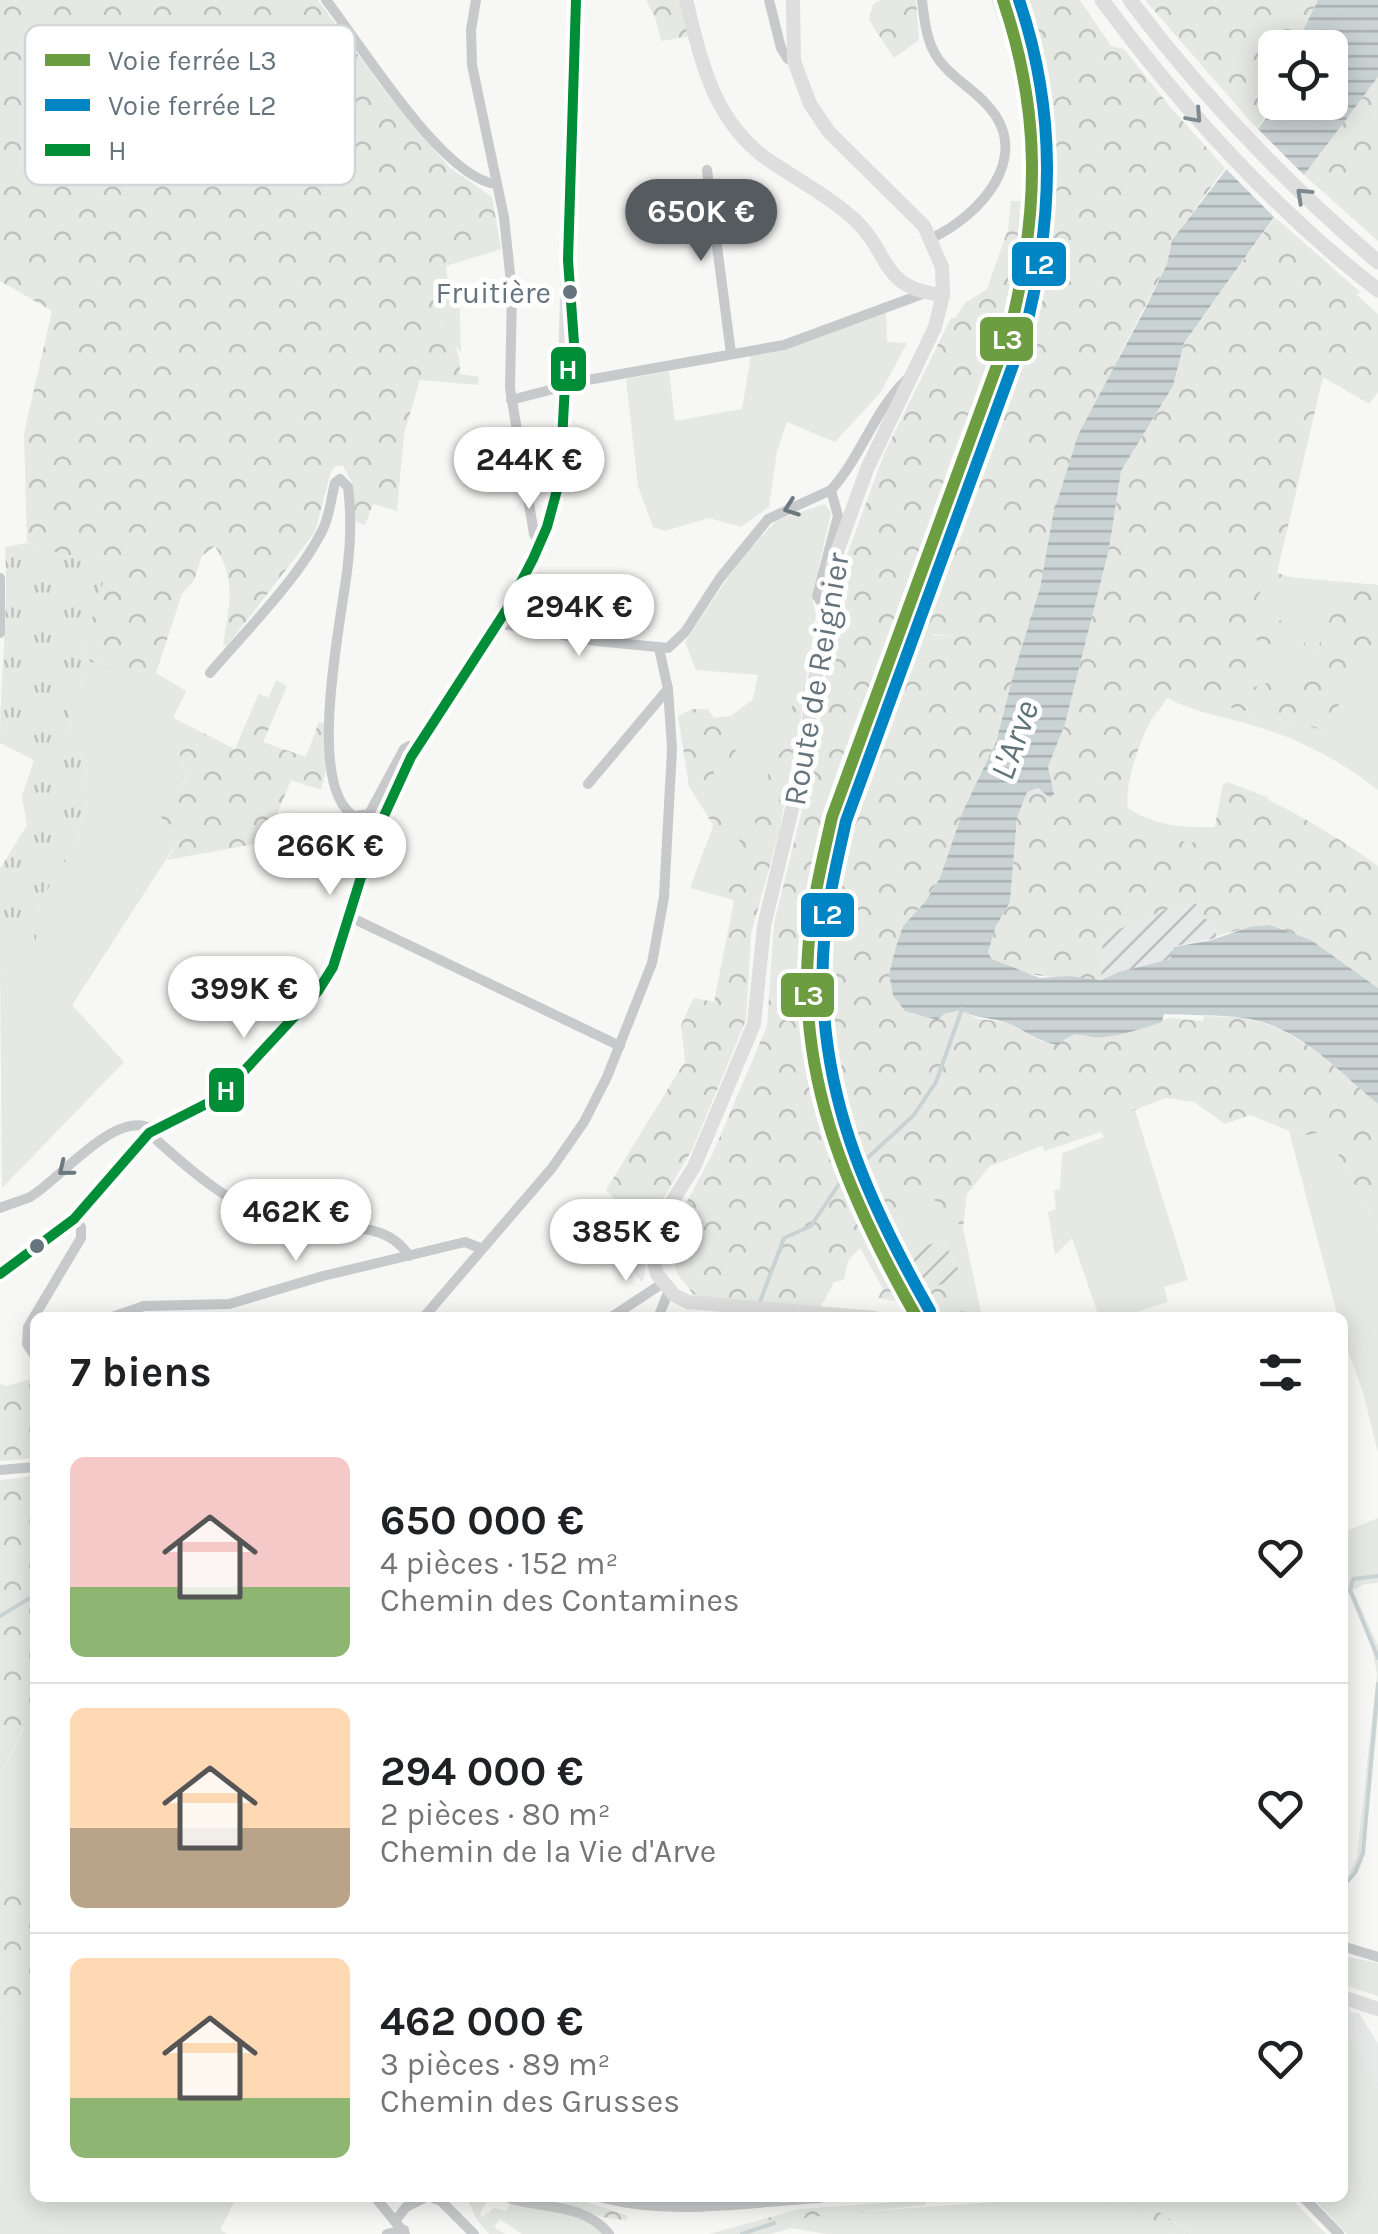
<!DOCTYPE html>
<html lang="fr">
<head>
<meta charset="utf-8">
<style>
	body { margin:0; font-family:Karla,sans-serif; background:#f6f6f6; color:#202124; height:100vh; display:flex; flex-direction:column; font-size:38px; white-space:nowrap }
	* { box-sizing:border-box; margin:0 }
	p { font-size:32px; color:#757577 }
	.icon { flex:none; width:55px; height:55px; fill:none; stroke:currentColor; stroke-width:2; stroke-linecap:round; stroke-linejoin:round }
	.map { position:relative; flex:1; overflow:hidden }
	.drawer { position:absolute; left:30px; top:1312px; width:1318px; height:890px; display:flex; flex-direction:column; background:#fff; border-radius:15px; box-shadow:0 5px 25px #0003 }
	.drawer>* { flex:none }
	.tools { position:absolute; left:1258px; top:30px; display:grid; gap:20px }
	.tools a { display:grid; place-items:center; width:90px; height:90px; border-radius:15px; background:#fff; box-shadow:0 5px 25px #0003; font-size:50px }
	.price { position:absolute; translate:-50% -85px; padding:0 22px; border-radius:35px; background:#fff; color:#222; font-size:32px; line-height:65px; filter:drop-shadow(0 2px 5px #0008) }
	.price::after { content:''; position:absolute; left:50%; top:60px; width:30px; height:22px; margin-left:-15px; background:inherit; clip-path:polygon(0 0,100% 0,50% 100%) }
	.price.current { background:#565b5f; color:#fff }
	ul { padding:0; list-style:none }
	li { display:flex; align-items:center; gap:30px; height:250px; padding:0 40px }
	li+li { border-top:2px solid #e0e0e0 }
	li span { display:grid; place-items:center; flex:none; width:280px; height:200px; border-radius:15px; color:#555 }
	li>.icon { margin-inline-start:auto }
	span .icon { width:120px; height:120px; fill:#fffc; stroke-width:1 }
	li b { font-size:42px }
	h2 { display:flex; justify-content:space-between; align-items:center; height:120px; padding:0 40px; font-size:42px }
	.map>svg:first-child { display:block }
	.built { fill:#e7e8e8 }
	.industrial { fill:url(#industrial-furrows) }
	.grass { fill:#e6e8e4; fill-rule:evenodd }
	.forest { fill:url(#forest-crowns); fill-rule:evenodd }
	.park { fill:url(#park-tufts) }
	.garden { fill:url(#garden-furrows) }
	.water { fill:url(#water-rules) }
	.pier { fill:#f7f7f6 }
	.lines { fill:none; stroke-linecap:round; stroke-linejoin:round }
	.stream { stroke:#cad3d4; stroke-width:4 }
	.minor { stroke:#c8c9ca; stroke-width:10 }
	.major { stroke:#dedede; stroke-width:14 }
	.highway { stroke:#dedede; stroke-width:15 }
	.bus-1-casing { stroke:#fff; stroke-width:18 }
	.bus-1 { stroke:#008d38; stroke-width:10 }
	.rail-1-casing { stroke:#fff; stroke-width:20 }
	.rail-2-casing { stroke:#fff; stroke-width:20 }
	.rail-1 { stroke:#6c9d40; stroke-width:12 }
	.rail-2 { stroke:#0085c4; stroke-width:12 }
	.oneway { stroke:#7e8a90 }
	.oneway2 { stroke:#6b7981 }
	.bus-dot { fill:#66757d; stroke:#fff; stroke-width:4 }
	.labels { text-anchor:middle; stroke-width:10; stroke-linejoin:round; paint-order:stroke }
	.bus-label { font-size:30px; fill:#66757d; stroke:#fff; text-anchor:end }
	.street-label { font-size:32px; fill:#66757d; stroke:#fff }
	.water-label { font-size:35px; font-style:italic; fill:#607478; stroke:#fff }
	.key { fill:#fff; stroke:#d1d6d8; stroke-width:2.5 }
	.key-label { font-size:28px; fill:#66757d }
	.line-badge { stroke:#fff; stroke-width:4 }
	.badge-label { font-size:28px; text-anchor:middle; font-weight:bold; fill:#fff }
</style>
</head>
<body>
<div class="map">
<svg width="1378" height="2234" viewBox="0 0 1378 2234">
	<defs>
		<pattern id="industrial-furrows" width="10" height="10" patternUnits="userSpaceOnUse" patternTransform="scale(2.5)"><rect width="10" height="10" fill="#e7e8e8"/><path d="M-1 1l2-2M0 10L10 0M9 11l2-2" fill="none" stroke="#bfc1c1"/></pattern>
		<pattern id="forest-crowns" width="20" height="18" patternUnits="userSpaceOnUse" patternTransform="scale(2.5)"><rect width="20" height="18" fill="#e6e8e4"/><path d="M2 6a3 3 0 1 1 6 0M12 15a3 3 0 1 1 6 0" fill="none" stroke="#bec1be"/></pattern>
		<pattern id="park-tufts" width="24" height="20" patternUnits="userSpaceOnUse" patternTransform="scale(2.5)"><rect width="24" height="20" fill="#e6e8e4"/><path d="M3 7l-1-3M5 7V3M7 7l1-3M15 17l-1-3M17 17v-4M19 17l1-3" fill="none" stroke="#bec1be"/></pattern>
		<pattern id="garden-furrows" width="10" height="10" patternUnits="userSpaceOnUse" patternTransform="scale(2.5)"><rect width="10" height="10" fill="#e6e8e4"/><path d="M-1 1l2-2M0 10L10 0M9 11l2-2" fill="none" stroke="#bec1be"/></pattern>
		<pattern id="water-rules" width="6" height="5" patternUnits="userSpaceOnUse" patternTransform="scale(2.5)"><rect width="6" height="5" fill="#cad3d4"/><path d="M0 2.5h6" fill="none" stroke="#a8b0b1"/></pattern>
	</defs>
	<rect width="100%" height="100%" fill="#f7f7f6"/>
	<g class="built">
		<path d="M991 0 1024 1 1036 37 1033 39 1038 72 1036 86 1049 126 1055 185 1047 197 1046 207H1042L1032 279 1017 335 848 788 835 827 816 923 807 922 819 838 832 789 911 582 1014 275 1024 205 1023 133 1008 49Z"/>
		<path d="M1342 1997 1352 2013H1359L1378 2044V2088L1343 2019Z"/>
	</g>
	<path class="industrial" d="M1197 903 1214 922 1217 938 1175 946 1171 959 1119 972 1101 980 1102 936 1169 908Z"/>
	<g class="grass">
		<path d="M459 293 461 353 443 328 431 296Z"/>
		<path d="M886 312 887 342 907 343 881 392 835 442 787 422 777 451 769 507 741 527 709 518 665 531 653 527 638 486 626 379 669 371 675 421 742 409 751 356 788 349Z"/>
		<path d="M825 504 831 513 812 597 816 615 800 723 778 836 732 915 734 900 690 888 711 832 723 831V795L711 768 724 762 713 718 731 716 753 699 758 675 696 670 685 642 741 558 777 520Z"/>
		<path d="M1229 572 1378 585V790C1343 762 1301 740 1258 727 1227 717 1196 713 1167 698L1151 722ZM1330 618 1347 688 1323 730 1246 711 1251 689 1281 679 1315 655Z"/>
		<path d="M917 634 955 637 953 655 921 664 914 657Z"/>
		<path d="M90 662 156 673 186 691 173 718 189 726 177 742 186 778 174 791 166 785 158 790 154 799 183 833 72 1005 124 1062 2 1188 0 959 35 940 39 903 75 846 88 796 85 767 70 729 69 714Z"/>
		<path d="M1227 782 1269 798 1209 853 1138 839 1119 802C1150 825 1177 828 1215 827L1223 785Z"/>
		<path d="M1135 1110 1188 1280 1164 1287 1168 1302 1121 1317H1099L1072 1238 1055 1255 1048 1212 1056 1209 1054 1191 1060 1189 1062 1153 1104 1137 1101 1132 1045 1151 1041 1144Z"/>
		<path d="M1289 1131 1302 1136 1326 1131 1378 1229V1453L1363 1392 1343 1337 1342 1318 1338 1317Z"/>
		<path d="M928 1194 963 1228 973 1274 963 1278 943 1240 893 1257 891 1233 913 1199Z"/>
		<path d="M1378 1518V1583L1364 1584 1353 1590 1378 1646V1717L1363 1859 1359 1869 1343 1889 1357 1856 1377 1674 1371 1642 1349 1594 1343 1596V1532Z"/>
		<path d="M24 1728 35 1731V1884L0 1880V1775Z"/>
		<path d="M1343 1956 1378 1963V1996L1343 1985Z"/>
		<path d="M35 2012V2198H232L235 2200 220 2230 227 2234H0V2022Z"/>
		<path d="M1343 2019 1378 2088V2234H1347L1313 2198H1342Z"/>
		<path d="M467 2198H488L480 2214 483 2217 494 2208 506 2211 510 2204C543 2208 578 2211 604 2234H522L500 2219 494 2227 505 2234H489L477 2220Z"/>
		<path d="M1053 2198C1099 2197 1138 2205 1175 2234H826L791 2228 795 2219 815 2215Z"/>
		<path d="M1130 2198H1290L1326 2234H1189L1175 2222Z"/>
	</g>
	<g class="forest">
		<path d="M0 0H318L387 94 449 167 492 197 501 249 446 266 449 295 432 297 443 328 453 333C455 351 461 353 460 374L479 377 478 385 420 380 404 434 397 511 373 504 365 525 355 521 352 482 343 466H336L331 471 315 532 227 646 223 645C229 605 237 581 215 546L202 556 194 580 182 594 156 673 90 662 83 648 106 570 27 543 24 433 52 311 0 281Z"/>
		<path d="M646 0H682L691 36 661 41 656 20Z"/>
		<path d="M881 0H916L919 40 894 58 869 20 873 4Z"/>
		<path d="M1016 0H1080L1111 46 1124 49 1171 108 1225 168 1172 240 1167 264 1120 354 1053 515 1040 588 1014 672 996 742 962 813 940 878 925 902 903 926 889 974 893 995 944 1014 961 1010 978 1019 1006 1022 1043 1042 1086 1033 1142 1028 1168 1018 1203 1021 1204 1016C1220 1017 1237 1016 1253 1020 1304 1033 1339 1071 1378 1104V1229L1326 1131 1302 1136 1250 1115 1225 1124 1194 1102 1166 1098 990 1166 967 1194 963 1228 929 1195 913 1199 891 1233 893 1257 887 1259C812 1119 792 981 835 827 852 766 878 707 900 648 939 544 978 439 1017 335L1032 279 1042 207H1046C1047 197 1052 194 1055 185 1061 162 1042 116 1038 93 1035 76 1036 57 1033 39L1035 36 1024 2 1018 3ZM934 634 954 637 953 655 921 664 914 656 917 635 927 639Z"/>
		<path d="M1145 0H1318L1295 47 1275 48C1275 82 1279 100 1257 129Z"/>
		<path d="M1378 77V241L1304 175Z"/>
		<path d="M1011 201H1023L1024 204C1017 291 984 371 954 452 937 499 923 549 905 596 881 659 853 723 832 787 796 898 794 1028 826 1140 843 1199 873 1251 904 1303L878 1298 883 1289 860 1248 848 1261 844 1280 834 1282 821 1306 706 1299 693 1294 678 1275 673 1259 670 1233 713 1153 767 1026 774 924 816 753 830 643 844 563 884 454 951 318H955L965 303 987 289 1008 229Z"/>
		<path d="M1275 217 1360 292 1357 295 1378 314V392L1369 404 1323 377 1277 573 1294 578 1290 590 1274 597 1267 588 1262 589 1250 612 1266 613 1272 622 1290 619C1295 630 1303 635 1306 647L1301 651 1290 649 1284 636 1259 650 1256 637 1253 638V653L1247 663 1251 688 1281 679 1315 655 1330 618 1339 607 1341 582 1378 585V640L1323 730 1209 702 1195 695 1182 680C1174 690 1164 699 1157 710 1141 734 1109 814 1141 833 1161 844 1190 839 1211 846L1223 785 1227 782C1281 803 1331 832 1378 866V988L1311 940 1249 927 1217 936 1214 922 1200 917 1196 903 1169 908 1103 936 1101 980C1070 977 1007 981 988 952L996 926 1010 902 1017 818 1027 791 1038 788 1050 798 1054 794 1048 767 1065 724 1109 549 1121 471 1173 386 1184 343Z"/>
		<path d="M806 655 810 656 778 836 751 934 746 1020 692 1150 643 1233 645 1274 642 1282 635 1274 629 1214 606 1190 685 1061 681 1025 694 998 714 1002 734 901 729 898V888L734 884 728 868 742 834 752 830 753 838 759 842C760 825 749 817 752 799 775 783 760 766 789 746V714L801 686Z"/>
		<path d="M276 680 287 686 263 742 306 757 319 722 324 724 326 771 321 790 291 780 266 842 167 860 183 833 162 819 154 799 157 790 166 785 175 791 186 778 177 742 189 726 235 749 259 693 268 698Z"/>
		<path d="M692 709H708C713 719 719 720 725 728 734 737 737 756 738 768L730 770 724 763 712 768 723 795 724 831 711 832 713 825 689 786 678 716Z"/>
		<path d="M973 1274 982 1317H923L909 1294Z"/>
		<path d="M35 1378V1458L0 1461V1384L6 1386Z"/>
		<path d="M35 1476V1731L23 1728 0 1775V1480Z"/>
		<path d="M0 1880 35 1884V2012L0 2022Z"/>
		<path d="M531 2198H575L628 2216 626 2220C593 2218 564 2205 531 2198Z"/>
		<path d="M1093 2198C1134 2197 1157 2206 1189 2234H1175L1137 2212Z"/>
		<path d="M926 2200 925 2205 795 2219 791 2228 770 2234H709L800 2209Z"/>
	</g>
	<path class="park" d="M27 543 107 570 83 648 90 662 69 714 70 729 85 767 88 796 75 846 39 903 36 940 0 959V869L27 825 22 796 34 760 0 743C0 677 9 613 5 547Z"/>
	<path class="garden" d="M943 1240 963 1278 909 1294 887 1259Z"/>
	<path class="water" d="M1318 0H1378V77L1304 175 1184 343 1173 386 1121 471 1109 549 1065 724 1048 767 1054 794 1050 798 1038 788 1027 792 1017 818 1010 902 996 926 988 952 992 959 1040 978 1069 976 1101 980 1119 972 1170 959 1174 947 1212 940 1249 927 1269 925 1311 940 1378 988V1104C1339 1072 1302 1029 1250 1019 1222 1014 1192 1016 1164 1014L1162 1022C1144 1028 1124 1035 1104 1037 1084 1040 1079 1025 1058 1045 1039 1042 1027 1032 1010 1024 994 1017 977 1020 961 1010L944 1014 937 1020 905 1011 893 995 889 974 896 947 903 926 925 902 940 878 962 813 996 742 1014 672 1040 588 1053 515 1078 435 1145 309 1167 264 1172 240 1270 113 1275 98V102H1330V48L1295 47Z"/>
	<path class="pier" d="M1254 125 1307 178 1278 221 1221 164Z"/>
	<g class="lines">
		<g class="stream">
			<path d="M759 1304 784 1238 811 1226 839 1184 913 1116 936 1082 962 1009"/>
			<path d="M1378 1576 1353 1579 1350 1590 1378 1658"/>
			<path d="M0 1616 28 1599H35"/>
			<path d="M1342 1887 1355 1873 1363 1853 1378 1684"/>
			<path d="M742 2234 774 2223"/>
		</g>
		<g class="minor">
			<path d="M326 0C359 42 444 181 497 184"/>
			<path d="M476 0 471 30 472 65 504 217 512 292 510 388 534 534 539 543"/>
			<path d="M769 0 781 48 788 59 794 61"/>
			<path d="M922 0C924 17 926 37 934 52 946 75 972 87 988 106 1034 157 979 216 932 238"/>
			<path d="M707 170 731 353"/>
			<path d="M565 384 784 345 925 293"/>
			<path d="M511 400 565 386"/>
			<path d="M831 490C861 457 874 411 906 380"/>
			<path d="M0 578V633"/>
			<path d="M497 623 596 641 668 648 685 632 720 578 768 519 831 490 838 516 817 596 825 607"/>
			<path d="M210 673C245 632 300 577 323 529 330 514 331 498 335 483L340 479 348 487C351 512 351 538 348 563 343 614 304 785 354 816L369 814 404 749 409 746 416 748"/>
			<path d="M588 784 668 689"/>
			<path d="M348 916 620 1046"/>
			<path d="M149 1133C188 1169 240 1215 294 1225 333 1232 384 1216 409 1256"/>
			<path d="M0 1208C9 1204 21 1201 30 1197 61 1179 117 1106 154 1130"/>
			<path d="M109 1318 144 1306 229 1304 323 1276 465 1242 480 1248"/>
			<path d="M423 1318 552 1168 584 1122 607 1077 652 963 664 897 672 749 668 689 659 648"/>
			<path d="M610 1318 663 1283"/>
			<path d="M658 1318 669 1290"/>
			<path d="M35 1356 27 1344 28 1327 81 1238V1227L74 1219"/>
			<path d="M0 1470 35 1467"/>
			<path d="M1342 1946 1378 1957"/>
			<path d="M376 2198 405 2234"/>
			<path d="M433 2198 441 2201 474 2234"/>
			<path d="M509 2198C543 2209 584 2203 609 2234"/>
			<path d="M603 2198C673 2216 749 2202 820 2198"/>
			<path d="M1304 2198 1339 2234"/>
			<path d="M396 2220 406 2207 424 2198"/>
			<path d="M387 2234 404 2230"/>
		</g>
		<g class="major">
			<path d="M686 0C701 60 713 121 767 159 796 179 829 196 855 220 892 255 879 288 943 295"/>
			<path d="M793 0 794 61 810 104 829 132 924 226 942 267 943 295 935 327 867 469 833 563 801 771 764 926 754 1024 694 1167 659 1222 653 1238 652 1253 657 1274 674 1295 688 1302 875 1318"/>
			<path d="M572 359 573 301"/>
			<path d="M0 1274 74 1219 149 1133 220 1097 318 991 333 967 375 834 419 743 524 578 552 510 562 464 576 0"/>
			<path d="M1342 1997 1378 2009"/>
		</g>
		<g class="highway">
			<path d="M1102 0C1182 108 1272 208 1378 290"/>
			<path d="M1130 0C1203 97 1286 183 1378 262"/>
		</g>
		<g class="bus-1-casing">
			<path id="bus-1" d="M0 1274 74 1219 149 1133 220 1097 318 991 333 967 372 842 411 757 507 609 533 559 547 527 560 479 565 384 574 343 568 260 576 0"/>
		</g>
		<use href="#bus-1" class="bus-1"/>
		<g class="rail-1-casing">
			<path id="rail-1" d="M917 1318C852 1204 799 1086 808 952 811 906 822 862 832 817L1010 330C1039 213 1042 115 1003 0"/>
		</g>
		<g class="rail-2-casing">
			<path id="rail-2" d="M930 1311C865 1197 818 1091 823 957 825 911 836 866 846 821L1024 335C1054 221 1057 112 1019 0"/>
		</g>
		<use href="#rail-1" class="rail-1"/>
		<use href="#rail-2" class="rail-2"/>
	</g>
	<defs><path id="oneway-chevron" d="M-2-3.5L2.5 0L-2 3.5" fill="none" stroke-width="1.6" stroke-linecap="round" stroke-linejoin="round" transform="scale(2.5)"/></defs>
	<g class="oneway">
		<use href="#oneway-chevron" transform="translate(1195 116) rotate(48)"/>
		<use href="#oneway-chevron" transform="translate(1303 195) rotate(-137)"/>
	</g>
	<g class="oneway2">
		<use href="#oneway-chevron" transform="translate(791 508) rotate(160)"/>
		<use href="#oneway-chevron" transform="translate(65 1169) rotate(141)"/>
	</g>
	<g class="bus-dot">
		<circle cx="570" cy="292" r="9"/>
		<circle cx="37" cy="1246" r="9"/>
	</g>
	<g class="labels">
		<g class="bus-label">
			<text x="551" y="303">Fruitière</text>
		</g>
		<g class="street-label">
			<text transform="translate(816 679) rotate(-80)" y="11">Route de Reignier</text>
		</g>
		<g class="water-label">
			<text transform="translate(1014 740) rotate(-70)" y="12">L'Arve</text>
		</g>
	</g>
	<rect x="25" y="25" width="330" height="160" rx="15" class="key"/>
	<rect x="45" y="54" width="45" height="12" fill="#6c9d40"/>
	<rect x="45" y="99" width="45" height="12" fill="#0085c4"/>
	<rect x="45" y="144" width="45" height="12" fill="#008d38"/>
	<g class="key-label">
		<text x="108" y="70">Voie ferrée L3</text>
		<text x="108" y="115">Voie ferrée L2</text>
		<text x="108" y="160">H</text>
	</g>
	<g class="line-badge">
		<rect x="1010" y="240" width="58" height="48" rx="10" fill="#0085c4"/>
		<rect x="978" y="315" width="57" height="48" rx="10" fill="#6c9d40"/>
		<rect x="549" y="345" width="39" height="48" rx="10" fill="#008d38"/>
		<rect x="799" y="891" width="57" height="48" rx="10" fill="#0085c4"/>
		<rect x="779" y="971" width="57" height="48" rx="10" fill="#6c9d40"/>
		<rect x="207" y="1066" width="39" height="48" rx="10" fill="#008d38"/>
	</g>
	<g class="badge-label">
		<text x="1039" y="274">L2</text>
		<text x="1007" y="349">L3</text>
		<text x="568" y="379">H</text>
		<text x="827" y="924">L2</text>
		<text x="808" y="1005">L3</text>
		<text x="226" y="1100">H</text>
	</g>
</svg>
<div class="tools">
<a><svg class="icon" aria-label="locate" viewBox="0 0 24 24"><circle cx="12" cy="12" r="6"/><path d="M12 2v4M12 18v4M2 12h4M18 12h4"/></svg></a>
</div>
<b class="price current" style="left:701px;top:264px">650K €</b>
<b class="price" style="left:529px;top:512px">244K €</b>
<b class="price" style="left:579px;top:659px">294K €</b>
<b class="price" style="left:330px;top:898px">266K €</b>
<b class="price" style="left:244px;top:1041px">399K €</b>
<b class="price" style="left:296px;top:1264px">462K €</b>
<b class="price" style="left:626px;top:1284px">385K €</b>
<section class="drawer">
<h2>7 biens<svg class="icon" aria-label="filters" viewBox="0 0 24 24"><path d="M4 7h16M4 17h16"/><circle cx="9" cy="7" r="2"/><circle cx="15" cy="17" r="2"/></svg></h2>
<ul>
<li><span style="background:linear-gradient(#f6c9c9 65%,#8fb573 0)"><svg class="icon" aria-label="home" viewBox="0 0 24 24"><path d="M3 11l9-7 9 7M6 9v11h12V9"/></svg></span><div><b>650 000 €</b><p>4 pièces · 152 m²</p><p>Chemin des Contamines</p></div><svg class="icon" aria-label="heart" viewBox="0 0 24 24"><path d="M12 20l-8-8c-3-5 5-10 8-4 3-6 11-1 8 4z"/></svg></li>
<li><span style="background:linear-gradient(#ffd9b3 60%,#b9a48a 0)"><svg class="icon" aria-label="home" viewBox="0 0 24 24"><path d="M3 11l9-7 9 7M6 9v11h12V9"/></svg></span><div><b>294 000 €</b><p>2 pièces · 80 m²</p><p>Chemin de la Vie d'Arve</p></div><svg class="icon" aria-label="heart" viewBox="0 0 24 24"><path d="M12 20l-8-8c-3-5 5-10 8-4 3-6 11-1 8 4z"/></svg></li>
<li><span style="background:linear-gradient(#ffd9b3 70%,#8fb573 0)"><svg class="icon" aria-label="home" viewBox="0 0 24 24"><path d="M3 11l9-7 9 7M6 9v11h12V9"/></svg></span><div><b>462 000 €</b><p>3 pièces · 89 m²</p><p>Chemin des Grusses</p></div><svg class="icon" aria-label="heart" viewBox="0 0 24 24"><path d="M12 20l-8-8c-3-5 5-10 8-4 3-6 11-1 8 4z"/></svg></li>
</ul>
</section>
</div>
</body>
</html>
